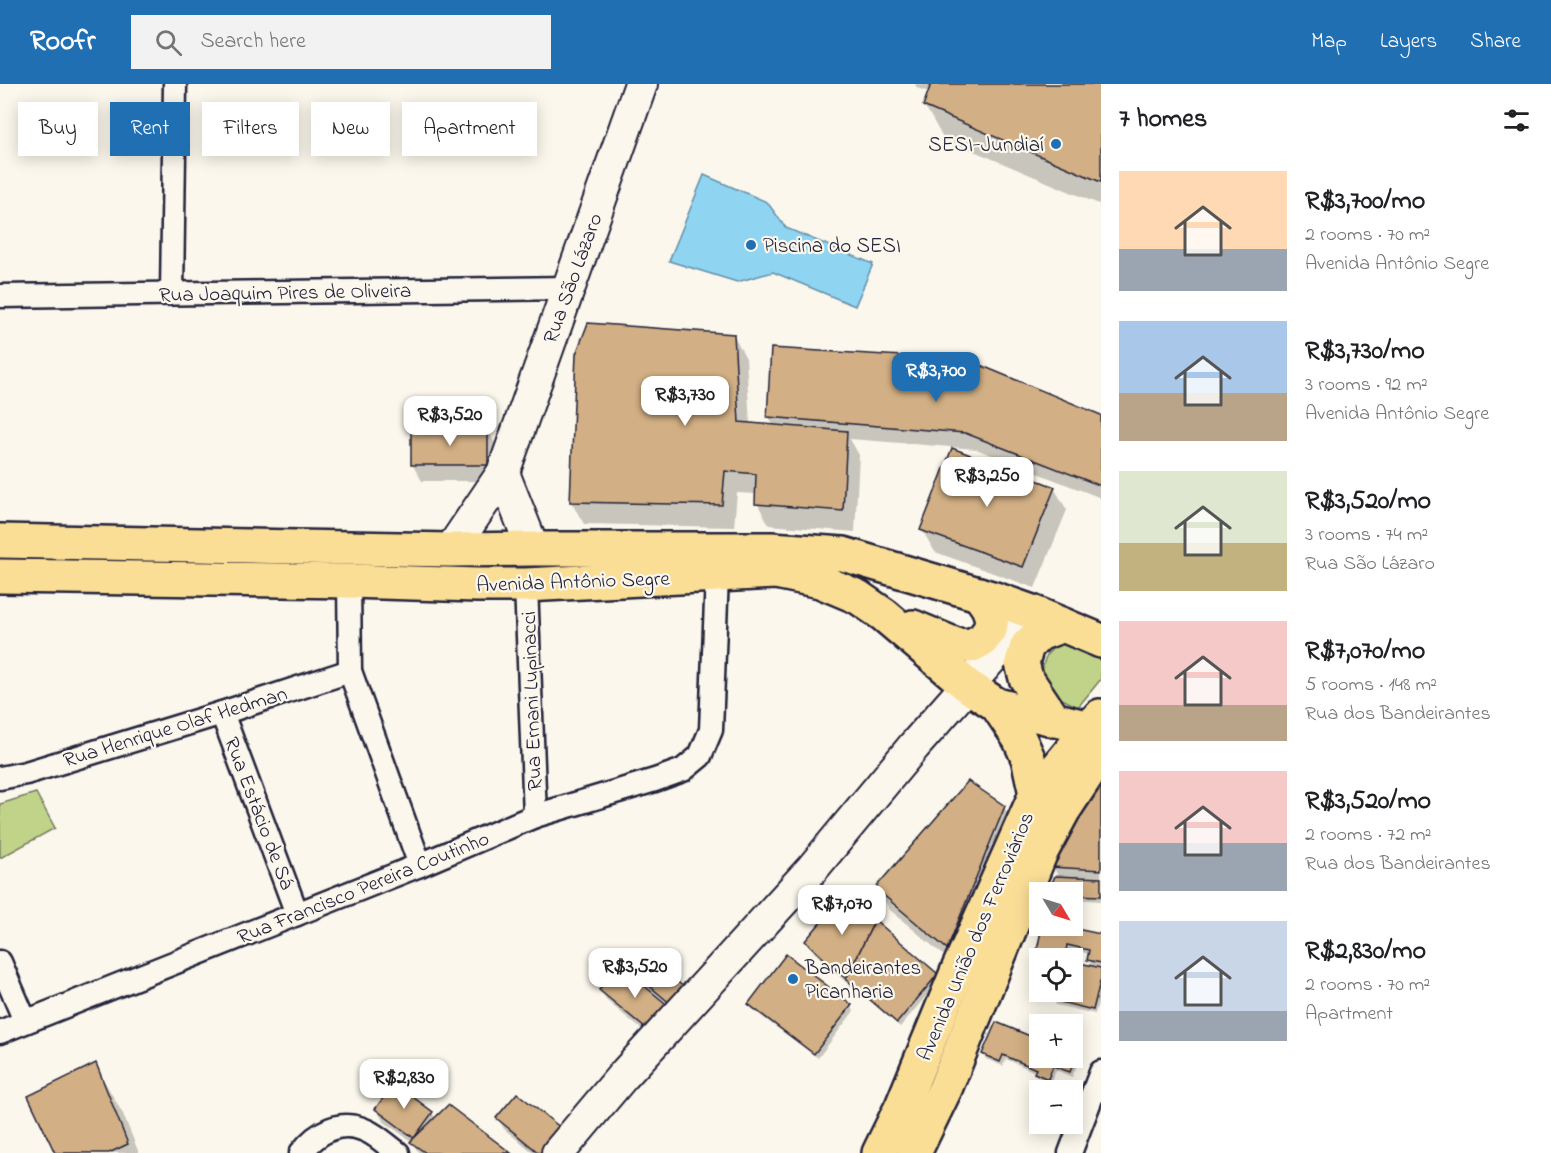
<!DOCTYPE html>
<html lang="en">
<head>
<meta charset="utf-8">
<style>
	body { margin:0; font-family:"Indie Flower",sans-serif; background:#f2f2f2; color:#202124; height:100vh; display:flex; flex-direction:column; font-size:22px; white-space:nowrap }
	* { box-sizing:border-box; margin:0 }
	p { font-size:20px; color:#757577 }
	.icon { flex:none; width:33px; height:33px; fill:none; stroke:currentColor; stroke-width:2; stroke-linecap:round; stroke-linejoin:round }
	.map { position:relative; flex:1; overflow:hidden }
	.drawer { display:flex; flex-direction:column; background:#fff; width:450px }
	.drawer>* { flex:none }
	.banner { position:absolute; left:18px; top:18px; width:570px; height:54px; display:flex; gap:12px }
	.needle { width:39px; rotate:128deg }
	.fabs { position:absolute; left:1029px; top:798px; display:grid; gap:12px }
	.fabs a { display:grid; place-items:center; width:54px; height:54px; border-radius:0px; background:#fff; box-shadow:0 3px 15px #0003; font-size:30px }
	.price { position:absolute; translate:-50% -51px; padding:0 14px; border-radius:12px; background:#fff; color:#222; font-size:20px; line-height:39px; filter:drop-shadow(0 2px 3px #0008) }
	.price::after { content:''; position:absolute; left:50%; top:36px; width:18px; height:14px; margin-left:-9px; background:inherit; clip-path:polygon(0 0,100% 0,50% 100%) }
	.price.selected { background:#1f6fb2; color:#fff }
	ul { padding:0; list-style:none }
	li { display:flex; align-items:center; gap:18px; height:150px; padding:0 18px }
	li span { display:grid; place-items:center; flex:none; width:168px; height:120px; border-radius:0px; color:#555 }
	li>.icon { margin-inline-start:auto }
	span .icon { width:72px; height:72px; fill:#fffc; stroke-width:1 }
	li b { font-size:26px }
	h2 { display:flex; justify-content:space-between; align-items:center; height:72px; padding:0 18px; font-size:26px }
	.chip { padding:0 21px; border-radius:0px; background:#fff; box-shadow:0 3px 15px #0003; font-size:21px; line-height:54px }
	.chip.selected { background:#1f6fb2; color:#fff }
	header { display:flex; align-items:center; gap:36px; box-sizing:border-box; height:84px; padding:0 30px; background:#1f6fb2; color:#fff }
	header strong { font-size:28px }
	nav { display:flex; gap:33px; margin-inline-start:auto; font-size:21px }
	.search { width:420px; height:54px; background:#f2f2f2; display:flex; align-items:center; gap:15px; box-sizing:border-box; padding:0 21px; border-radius:0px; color:#757577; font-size:22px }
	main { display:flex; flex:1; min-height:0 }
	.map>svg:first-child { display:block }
	.green { fill:#c1d388; stroke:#727a62; stroke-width:1.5 }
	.water { fill:#8fd5f1; stroke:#638da8; stroke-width:1.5 }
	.shadow { fill:#0003 }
	.building { fill:#d2af84; stroke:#22223b; stroke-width:1.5 }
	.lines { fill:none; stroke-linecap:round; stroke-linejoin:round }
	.street-casing { stroke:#22223b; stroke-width:27 }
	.secondary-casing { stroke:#22223b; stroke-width:36 }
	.primary-casing { stroke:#22223b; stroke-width:38 }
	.street { stroke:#fbf7ec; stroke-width:22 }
	.secondary { stroke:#fbf7ec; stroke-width:32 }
	.primary { stroke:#fbde96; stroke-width:33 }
	.poi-dot { fill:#1f6fb2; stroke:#fbf7ec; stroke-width:2 }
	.labels { text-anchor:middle; stroke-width:4.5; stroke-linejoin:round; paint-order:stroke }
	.poi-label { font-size:21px; fill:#22223b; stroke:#fbf7ec; text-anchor:start }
	.street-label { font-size:21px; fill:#22223b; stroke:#fbf7ec }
</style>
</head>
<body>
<header>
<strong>Roofr</strong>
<div class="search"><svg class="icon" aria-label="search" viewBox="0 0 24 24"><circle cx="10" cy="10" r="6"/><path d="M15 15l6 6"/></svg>Search here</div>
<nav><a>Map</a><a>Layers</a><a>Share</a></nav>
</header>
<main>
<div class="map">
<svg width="1101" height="1069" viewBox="0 0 1101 1069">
	<rect width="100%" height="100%" fill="#fbf7ec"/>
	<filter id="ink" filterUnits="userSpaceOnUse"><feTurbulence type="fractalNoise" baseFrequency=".0167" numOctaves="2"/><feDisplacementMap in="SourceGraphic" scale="12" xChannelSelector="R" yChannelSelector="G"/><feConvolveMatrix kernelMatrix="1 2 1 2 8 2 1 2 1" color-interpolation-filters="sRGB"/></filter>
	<g filter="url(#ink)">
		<g class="green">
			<path d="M1063 556 1085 566 1101 575V595L1078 623 1054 611 1041 594C1044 572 1045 570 1063 556Z"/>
			<path d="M36 709 55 744 0 774V720Z"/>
		</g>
		<path class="water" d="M704 91 767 118 786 144 873 180 855 222 773 188 737 198 669 177Z"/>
		<g class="shadow">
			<path d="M915 0H1101V121L943 54 925 22 929 8 917 4Z"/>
			<path d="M733 251 746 274 750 340 774 343 769 333H1101V414L976 365 850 355 859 371 855 448 769 441 757 419V410L737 409 734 443 584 440 571 418Z"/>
			<path d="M488 347 497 363V397H422L412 380Z"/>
			<path d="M1054 404 1067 426 1035 504 935 468 922 446Z"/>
			<path d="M1101 692V817L1072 815V808H1049L1056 793 1059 794 1053 782Z"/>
			<path d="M1004 723 1016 745 960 885 890 826 877 804Z"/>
			<path d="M875 837 937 891 940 896 900 943 854 903 853 905 814 868 807 857Z"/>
			<path d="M1044 842H1055L1101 851V908L1095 930 1056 921 1054 916 1056 908H1072L1093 883 1089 876 1090 870 1070 866 1068 874H1051L1052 873 1041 870 1039 865Z"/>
			<path d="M629 883 685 906 658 959 607 917 601 906 636 897Z"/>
			<path d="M750 921 851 922 854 927 818 974 753 926Z"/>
			<path d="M997 939 1040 974H1072V972L1075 974 1078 979 1072 993 1056 986 1050 999 1039 994 1035 988 1006 975 1003 982 986 975 984 970Z"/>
			<path d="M95 981 123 1030 139 1069H56Z"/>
			<path d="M377 1026 432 1029 436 1035 509 1069H419L412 1058 383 1037Z"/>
			<path d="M498 1034 563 1069H534L504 1045Z"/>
		</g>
		<g class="building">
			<path d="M931 0H1101V98L923 22Z"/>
			<path d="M588 239 734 250 739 338 847 347 843 427 755 420 756 390 725 387 722 421 570 418 576 270Z"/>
			<path d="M771 264 968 276 1101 331V402L965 349 767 333Z"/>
			<rect x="411" y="345" width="77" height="36"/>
			<path d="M952 364 1055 403 1023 483 920 446Z"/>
			<path d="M1101 690V786L1051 783Z"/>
			<path d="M968 697 1005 722 947 865 875 804Z"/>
			<path d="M1055 792 1101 794V812L1072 811V808H1048Z"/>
			<path d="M843 812 875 836 846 895 805 857Z"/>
			<path d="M875 836 938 890 897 939 846 895Z"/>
			<path d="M1042 842H1062L1101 850V879L1087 876 1089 866 1067 861 1065 872 1037 866Z"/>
			<path d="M641 867 686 905 672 921 627 883Z"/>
			<path d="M786 870 852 921 814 970 748 920Z"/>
			<path d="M1072 877 1101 884V894L1093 926 1052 916 1054 908H1072Z"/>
			<path d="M619 881 671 924 651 949 599 906Z"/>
			<path d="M996 938 1040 956V974H1072V971L1076 972 1070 988 1053 982 1048 995 1034 989 1036 985 1003 971 1000 978 982 970Z"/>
			<path d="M96 979 128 1060 109 1069H55L28 1012Z"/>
			<path d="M394 999 433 1028 414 1054 375 1025Z"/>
			<path d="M517 1009 566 1048 549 1069H539L496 1034Z"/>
			<path d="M448 1021 511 1069H426L410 1058Z"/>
		</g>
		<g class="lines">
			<g class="street-casing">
				<g id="street">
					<path d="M172 209 175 0"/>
					<path d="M0 212 569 204"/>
					<path d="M349 497 350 587 420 781"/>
					<path d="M526 501 535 732"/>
					<path d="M222 629 297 830"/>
					<path d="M0 694 26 689 222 629 350 587"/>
					<path d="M0 878 25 937"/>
					<path d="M0 948 420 781 535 732 655 696 683 686 700 672 711 646 717 491"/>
					<path d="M301 1069C317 1048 341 1034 367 1047 378 1052 388 1062 398 1069"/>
					<path d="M1070 1069 1101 988"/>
				</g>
			</g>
			<g class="secondary-casing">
				<g id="secondary">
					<path d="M503 389 533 465"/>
					<path d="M451 466 503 389 641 0"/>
					<path d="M558 1069 622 993 812 785 914 662 1032 528"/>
				</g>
			</g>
			<g class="primary-casing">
				<g id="primary">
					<path d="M0 457 451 466 533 465H771L843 470 995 515 1032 528 1101 557"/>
					<path d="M0 492 349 497 477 501H526L776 488 820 497 858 513 884 531 968 602 997 621 1101 647"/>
					<path d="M913 543 956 561 970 562 982 556 990 546 992 534 988 523 979 510"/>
					<path d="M997 621 1019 654 1028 674 1036 710"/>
					<path d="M1054 636 1026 594 1022 579 1027 562 1039 550 1063 541"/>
					<path d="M879 1069 902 1022 958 886 1036 710 1100 632"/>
					<path d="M914 1069 945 1005 1040 770 1063 727 1088 689 1101 675"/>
				</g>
			</g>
			<use href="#street" class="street"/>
			<use href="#secondary" class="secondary"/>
			<use href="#primary" class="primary"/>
		</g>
	</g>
	<g class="poi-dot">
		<circle cx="1056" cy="60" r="6"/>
		<circle cx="751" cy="161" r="6"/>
		<circle cx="793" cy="895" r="6"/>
	</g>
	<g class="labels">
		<g class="poi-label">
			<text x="1044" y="67" text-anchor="end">SESI-Jundiaí</text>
			<text x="763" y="168">Piscina do SESI</text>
			<text x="805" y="890">Bandeirantes<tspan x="805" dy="24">Picanharia</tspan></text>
		</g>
		<g class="street-label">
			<text transform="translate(572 194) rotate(-70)" y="7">Rua São Lázaro</text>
			<text transform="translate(285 208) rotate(-1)" y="7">Rua Joaquim Pires de Oliveira</text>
			<text transform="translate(573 497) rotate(-2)" y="7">Avenida Antônio Segre</text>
			<text transform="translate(531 617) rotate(-92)" y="7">Rua Ernani Lupinacci</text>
			<text transform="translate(175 642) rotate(-17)" y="7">Rua Henrique Olaf Hedman</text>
			<text transform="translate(260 729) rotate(69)" y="7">Rua Estácio de Sá</text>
			<text transform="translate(363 803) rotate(-22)" y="7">Rua Francisco Pereira Coutinho</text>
			<text transform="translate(975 852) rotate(-67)" y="7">Avenida União dos Ferroviários</text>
		</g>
	</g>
</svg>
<div class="fabs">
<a><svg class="needle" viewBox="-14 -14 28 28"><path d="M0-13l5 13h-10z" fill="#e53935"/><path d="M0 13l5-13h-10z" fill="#757577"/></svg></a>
<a><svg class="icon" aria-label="locate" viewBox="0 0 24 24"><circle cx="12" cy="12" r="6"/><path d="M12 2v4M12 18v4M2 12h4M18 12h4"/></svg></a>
<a>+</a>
<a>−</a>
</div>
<b class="price selected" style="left:936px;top:319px">R$3,700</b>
<b class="price" style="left:685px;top:343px">R$3,730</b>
<b class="price" style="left:450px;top:363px">R$3,520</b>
<b class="price" style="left:987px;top:424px">R$3,250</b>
<b class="price" style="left:842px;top:852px">R$7,070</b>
<b class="price" style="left:635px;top:915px">R$3,520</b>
<b class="price" style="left:404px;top:1026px">R$2,830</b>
<div class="banner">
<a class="chip">Buy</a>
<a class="chip selected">Rent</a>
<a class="chip">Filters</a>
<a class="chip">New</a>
<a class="chip">Apartment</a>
</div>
</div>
<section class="drawer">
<h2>7 homes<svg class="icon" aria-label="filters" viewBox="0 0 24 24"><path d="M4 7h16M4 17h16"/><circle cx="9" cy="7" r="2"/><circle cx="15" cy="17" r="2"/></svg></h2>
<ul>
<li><span style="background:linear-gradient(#ffd9b3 65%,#9aa5b1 0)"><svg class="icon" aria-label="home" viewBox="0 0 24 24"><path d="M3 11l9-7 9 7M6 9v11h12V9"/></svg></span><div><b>R$3,700/mo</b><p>2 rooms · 70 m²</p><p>Avenida Antônio Segre</p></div></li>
<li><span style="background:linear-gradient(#a9c7e8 60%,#b9a48a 0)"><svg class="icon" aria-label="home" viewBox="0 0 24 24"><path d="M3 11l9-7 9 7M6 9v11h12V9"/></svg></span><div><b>R$3,730/mo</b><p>3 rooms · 92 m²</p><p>Avenida Antônio Segre</p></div></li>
<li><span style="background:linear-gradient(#dfe7d0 60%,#c2b280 0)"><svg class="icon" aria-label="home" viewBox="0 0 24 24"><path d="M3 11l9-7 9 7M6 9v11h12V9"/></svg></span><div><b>R$3,520/mo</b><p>3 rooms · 74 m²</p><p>Rua São Lázaro</p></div></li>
<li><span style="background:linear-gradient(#f6c9c9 70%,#b9a48a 0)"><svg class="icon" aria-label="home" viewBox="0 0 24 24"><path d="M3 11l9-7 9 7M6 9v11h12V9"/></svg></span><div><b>R$7,070/mo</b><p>5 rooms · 148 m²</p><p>Rua dos Bandeirantes</p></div></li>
<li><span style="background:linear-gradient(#f6c9c9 60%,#9aa5b1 0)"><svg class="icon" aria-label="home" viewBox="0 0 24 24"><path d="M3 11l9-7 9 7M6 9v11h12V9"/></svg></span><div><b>R$3,520/mo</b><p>2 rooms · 72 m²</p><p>Rua dos Bandeirantes</p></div></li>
<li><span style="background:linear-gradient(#c9d6e8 75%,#9aa5b1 0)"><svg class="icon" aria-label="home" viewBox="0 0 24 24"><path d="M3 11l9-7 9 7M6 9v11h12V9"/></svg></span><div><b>R$2,830/mo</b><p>2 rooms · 70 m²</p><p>Apartment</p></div></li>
</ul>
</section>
</main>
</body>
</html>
